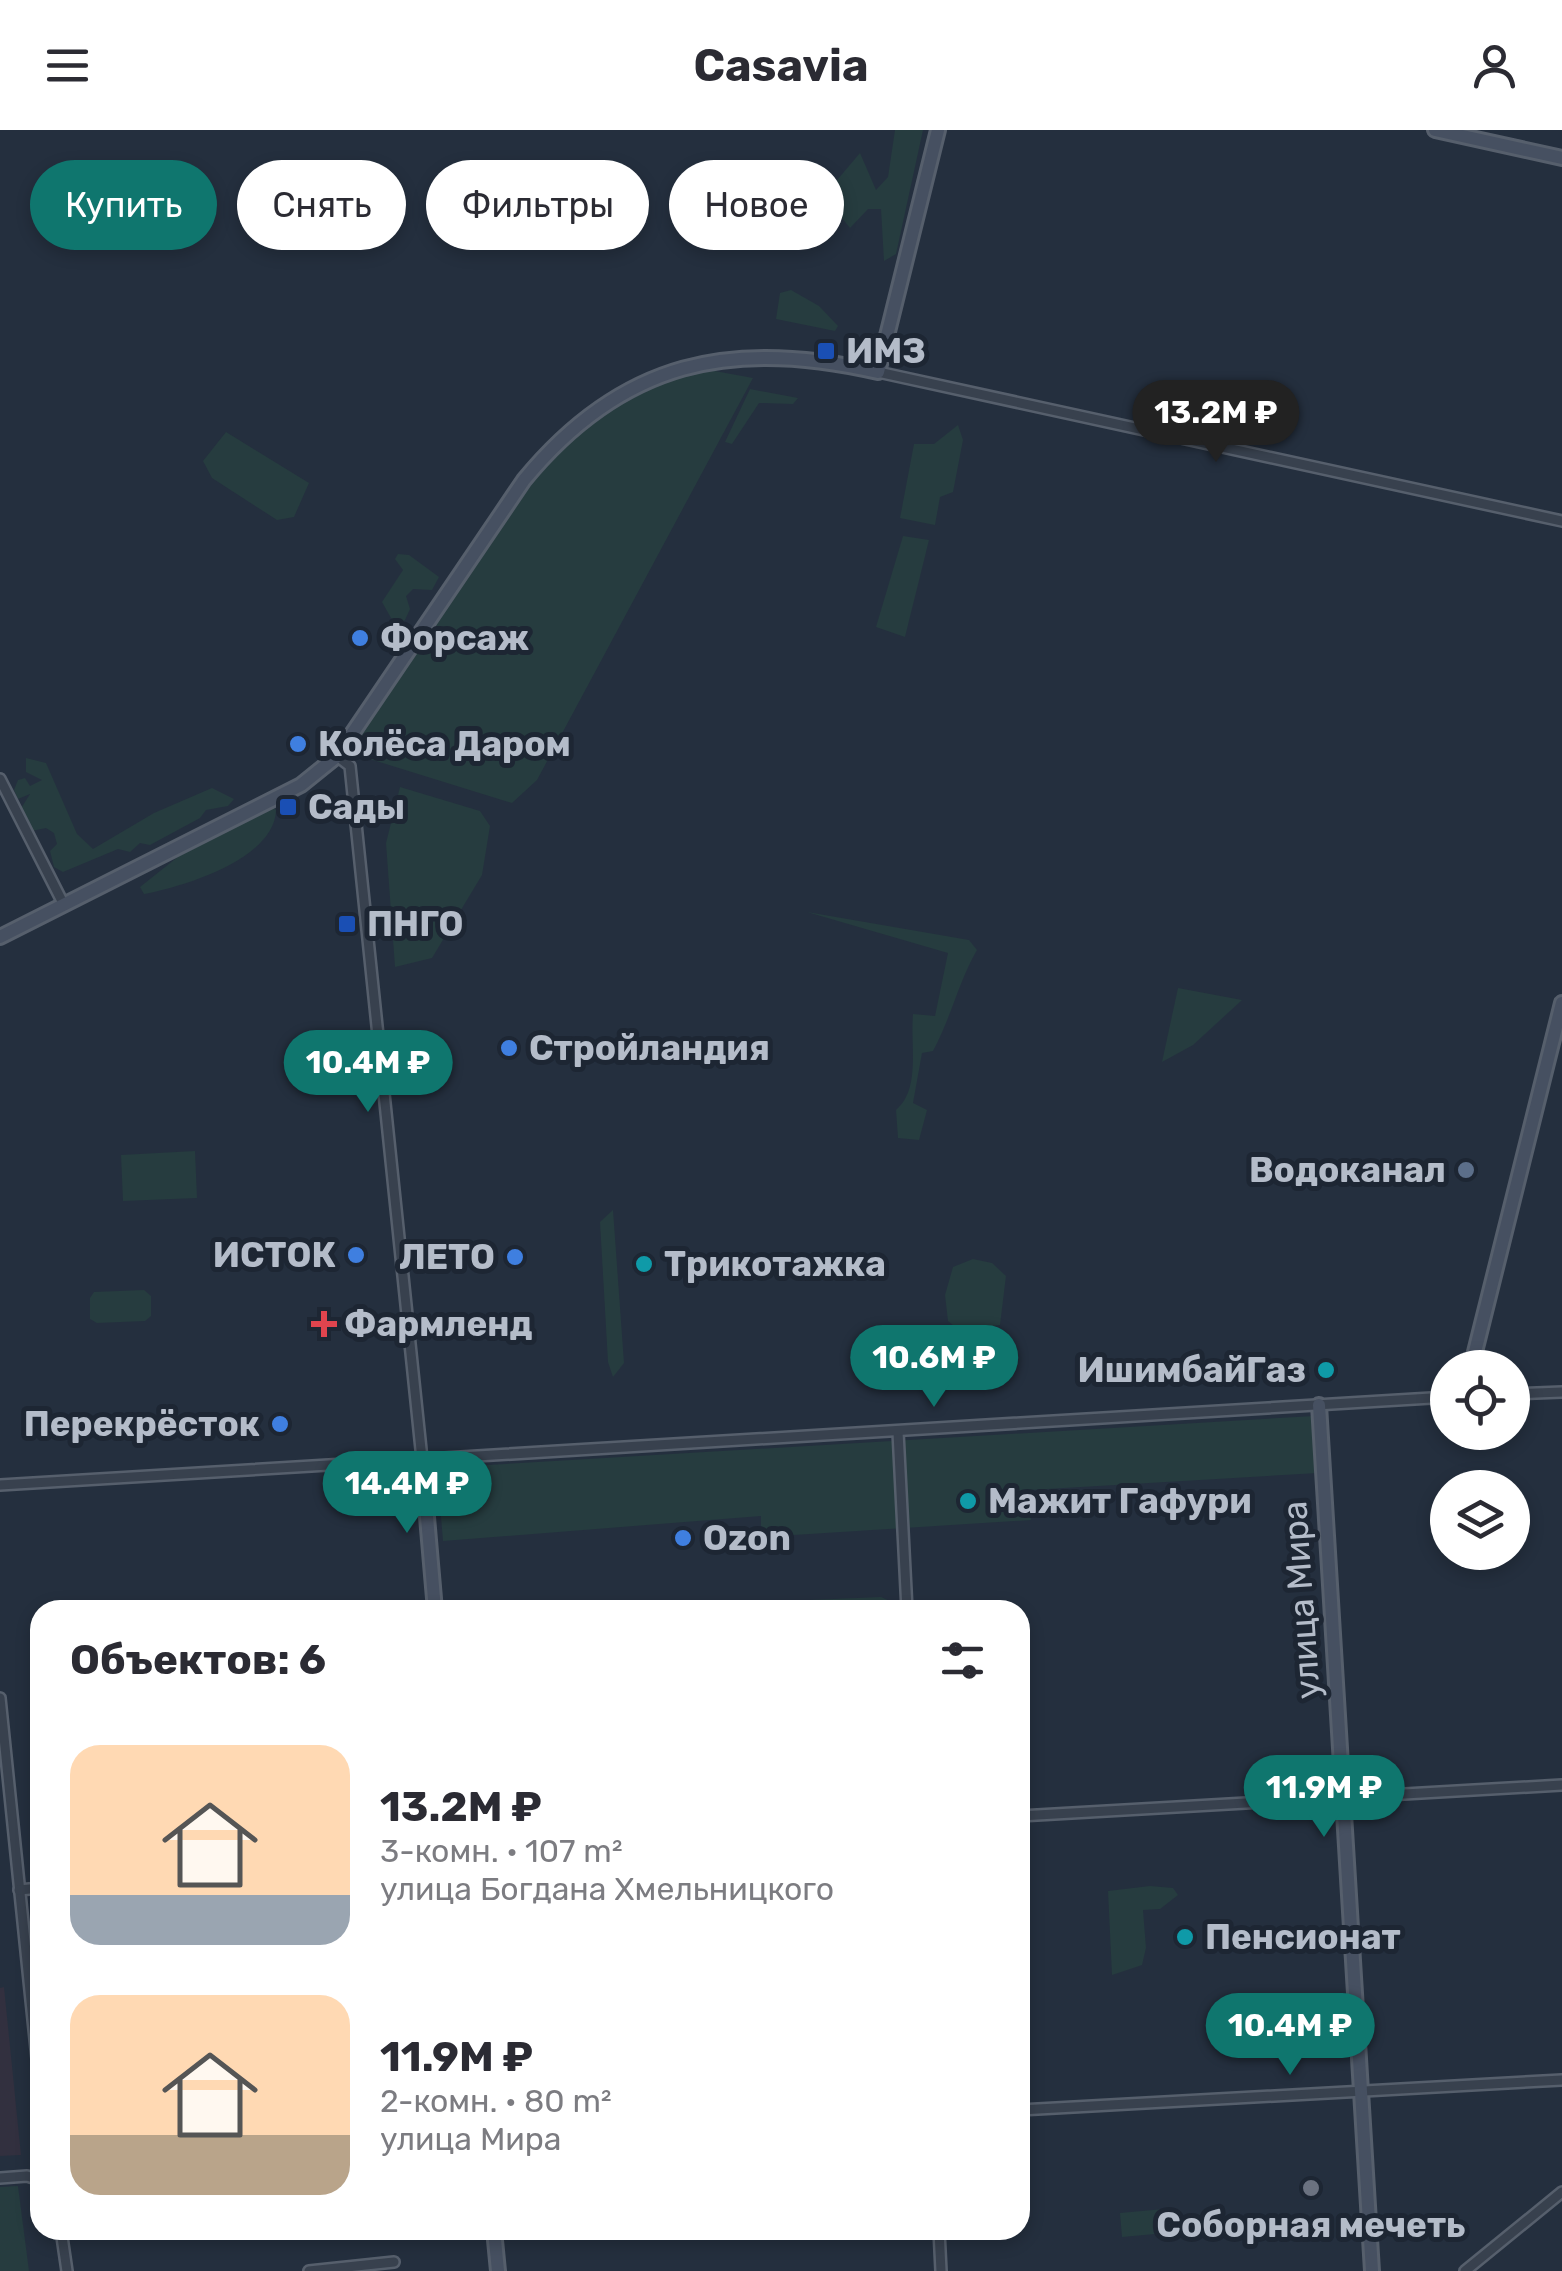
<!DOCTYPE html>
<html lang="ru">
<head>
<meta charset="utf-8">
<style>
	body { margin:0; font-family:Rubik,sans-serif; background:#f2f2f3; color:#2b2b33; height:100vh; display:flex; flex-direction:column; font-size:38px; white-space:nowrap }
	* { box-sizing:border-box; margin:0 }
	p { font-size:32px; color:#7c7c81 }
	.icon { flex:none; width:55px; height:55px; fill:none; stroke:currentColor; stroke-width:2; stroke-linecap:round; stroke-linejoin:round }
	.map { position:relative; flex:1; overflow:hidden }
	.panel { position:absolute; left:30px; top:1470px; width:1000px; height:640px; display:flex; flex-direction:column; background:#fff; border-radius:30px; box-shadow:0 5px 15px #0003 }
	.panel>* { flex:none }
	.top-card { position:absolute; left:30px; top:30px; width:1000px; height:90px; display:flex; gap:20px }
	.tools { position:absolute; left:1430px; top:1220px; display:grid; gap:20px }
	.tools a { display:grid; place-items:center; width:100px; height:100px; border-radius:50%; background:#fff; box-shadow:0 5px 15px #0003; font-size:50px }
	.price { position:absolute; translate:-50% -85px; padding:0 22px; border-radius:35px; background:#0f766e; color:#fff; font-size:32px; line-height:65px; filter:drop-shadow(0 2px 5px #0008) }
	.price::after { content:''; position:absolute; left:50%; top:60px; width:30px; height:22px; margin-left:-15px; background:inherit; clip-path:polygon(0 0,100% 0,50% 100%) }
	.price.active { background:#222; color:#fff }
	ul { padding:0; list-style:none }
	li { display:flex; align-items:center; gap:30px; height:250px; padding:0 40px }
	li span { display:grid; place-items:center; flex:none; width:280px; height:200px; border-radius:30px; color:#555 }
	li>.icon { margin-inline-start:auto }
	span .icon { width:120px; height:120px; fill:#fffc; stroke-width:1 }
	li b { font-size:42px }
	h2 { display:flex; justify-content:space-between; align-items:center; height:120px; padding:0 40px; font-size:42px }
	.tag { padding:0 35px; border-radius:45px; background:#fff; box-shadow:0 5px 15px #0003; font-size:35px; line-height:90px }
	.tag.active { background:#0f766e; color:#fff }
	header { display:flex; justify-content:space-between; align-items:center; height:130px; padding:0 40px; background:#fff; font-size:45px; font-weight:700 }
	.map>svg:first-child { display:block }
	.medical { fill:#32303f }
	.green { fill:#263c3f }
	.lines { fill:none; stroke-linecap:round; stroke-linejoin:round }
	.street-casing { stroke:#565f6c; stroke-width:14 }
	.secondary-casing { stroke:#565f6c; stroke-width:18 }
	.street { stroke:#38414e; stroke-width:9 }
	.secondary { stroke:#465061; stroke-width:12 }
	.transit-dot { fill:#1a4fb4; stroke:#1d2633; stroke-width:4 }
	.shop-dot { fill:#3f7fe0; stroke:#1d2633; stroke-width:4 }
	.service-dot { fill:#5c6f8a; stroke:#1d2633; stroke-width:4 }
	.culture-dot { fill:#0f9aa8; stroke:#1d2633; stroke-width:4 }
	.health-dot { fill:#e0444e; stroke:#1d2633; stroke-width:4 }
	.worship-dot { fill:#6b7280; stroke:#1d2633; stroke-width:4 }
	.labels { text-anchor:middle; stroke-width:10; stroke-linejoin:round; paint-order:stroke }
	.poi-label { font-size:35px; font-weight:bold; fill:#b4bcc9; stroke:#1d2633; text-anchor:start }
	.street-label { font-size:35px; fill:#b4bcc9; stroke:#1d2633 }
</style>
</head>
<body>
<header><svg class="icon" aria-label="menu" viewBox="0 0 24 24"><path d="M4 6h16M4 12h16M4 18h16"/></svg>Casavia<svg class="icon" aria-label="person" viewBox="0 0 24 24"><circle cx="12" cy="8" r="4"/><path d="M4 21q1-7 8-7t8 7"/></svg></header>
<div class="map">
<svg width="1562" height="2141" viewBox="0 0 1562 2141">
	<rect width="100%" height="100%" fill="#242f3e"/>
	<path class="medical" d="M4 1857 21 2025 0 2026V1858Z"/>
	<g class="green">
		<path d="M895 0H923L896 124 884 131 881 79H868L850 98 834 78 832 56 860 23 876 60 888 47Z"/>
		<path d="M791 160 819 176 838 196 835 201 776 189 780 163Z"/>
		<path d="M693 237 753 248 537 650 512 673 360 626 355 616 396 548 531 351 583 296 621 270Z"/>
		<path d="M750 259 798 268 793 274 759 273 732 314 725 312Z"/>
		<path d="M958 295 963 310 953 362 940 367 935 395 900 388 914 314H934Z"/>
		<path d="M226 302 309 353 294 387 277 390 212 348 203 331Z"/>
		<path d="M903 406 929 410 905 507 876 497Z"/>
		<path d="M398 424 409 425 439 447 432 460 413 459 406 466 410 479 405 490 395 495 382 472 403 440 395 429Z"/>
		<path d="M26 628 46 633 77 704 93 719 154 683 212 658 234 669 228 676 206 680 200 688 150 715 140 713 130 722 118 719 63 742 54 737 50 721 57 714 54 703 46 698 31 701 20 680 30 664 18 669 14 660 18 650 25 648 30 656 42 650 26 642Z"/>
		<path d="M400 657 480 681 490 696 482 745 432 828 395 837 386 713Z"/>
		<path d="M272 677 276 680C275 728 186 756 144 764L140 757 179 726Z"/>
		<path d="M807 782 969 810 977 820C958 853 951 888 933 921L922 923 913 973 927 980 919 1010 898 1008 896 980C921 959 910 915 913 884L935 886 948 823Z"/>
		<path d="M1178 858 1242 870 1193 915 1162 932Z"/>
		<path d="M195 1021 197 1068 123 1071 121 1025Z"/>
		<path d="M613 1080 624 1233 613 1247 608 1232 600 1092Z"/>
		<path d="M973 1129 992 1133 1006 1146 1000 1195 975 1198V1213L948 1191 945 1165 953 1137Z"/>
		<path d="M144 1160 151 1166V1186L145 1191 97 1193 90 1189V1168L94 1162Z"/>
		<path d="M1314 1286 1318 1343 1030 1360 1031 1390 761 1407V1386L443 1411 437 1338Z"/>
		<path d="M881 1467 894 1473V1480H755L762 1472Z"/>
		<path d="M1150 1756 1173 1758 1178 1765 1160 1779 1143 1780 1146 1818 1142 1835 1112 1845 1108 1761Z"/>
		<path d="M18 2056 29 2141H0V2057Z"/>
		<path d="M1164 2079 1166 2103 1122 2107 1120 2083Z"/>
	</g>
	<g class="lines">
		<g class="street-casing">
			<g id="street">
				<path d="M878 242 1562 391"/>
				<path d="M337 626 350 636 422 1329"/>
				<path d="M0 649 64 775"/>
				<path d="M1512 1264 1562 1262"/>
				<path d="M898 1302 907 1480"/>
				<path d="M0 1355 1448 1267"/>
				<path d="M0 1568 40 1958"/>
				<path d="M1020 1686 1562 1655"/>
				<path d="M19 1760 40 1758"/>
				<path d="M1020 1980 1562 1950"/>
				<path d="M0 2048 27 2046 40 2050"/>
				<path d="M61 2100 67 2141"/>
				<path d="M939 2100 941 2141"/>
				<path d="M309 2141 394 2132"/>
				<path d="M1465 2141 1562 2062"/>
			</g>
		</g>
		<g class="secondary-casing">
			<g id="secondary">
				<path d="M1435 0 1562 28"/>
				<path d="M0 807 301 655 337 626 524 350C622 231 732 208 878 242L938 0"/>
				<path d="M1471 1238 1562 873"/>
				<path d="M1319 1275 1372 2141"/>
				<path d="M422 1329 435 1480"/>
				<path d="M494 2100 498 2141"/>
			</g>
		</g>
		<use href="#street" class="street"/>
		<use href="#secondary" class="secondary"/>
	</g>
	<g class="transit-dot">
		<rect x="816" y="211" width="20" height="20" rx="5"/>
		<rect x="278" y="667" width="20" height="20" rx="5"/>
		<rect x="337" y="784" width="20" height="20" rx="5"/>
	</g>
	<g class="shop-dot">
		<circle cx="360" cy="508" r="10"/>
		<circle cx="298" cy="614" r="10"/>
		<circle cx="509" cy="918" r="10"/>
		<circle cx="356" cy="1125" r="10"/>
		<circle cx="515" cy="1127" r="10"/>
		<circle cx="280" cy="1294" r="10"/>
		<circle cx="683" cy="1408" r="10"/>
	</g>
	<circle class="service-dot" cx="1466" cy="1040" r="10"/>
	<g class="culture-dot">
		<circle cx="644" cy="1134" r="10"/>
		<circle cx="1326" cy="1240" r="10"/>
		<circle cx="968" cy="1371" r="10"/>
		<circle cx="1185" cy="1807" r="10"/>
	</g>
	<path class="health-dot" d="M319 1179h10v10h10v10h-10v10h-10v-10h-10v-10h10z"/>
	<circle class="worship-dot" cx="1311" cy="2058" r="10"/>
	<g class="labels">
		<g class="poi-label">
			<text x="846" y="233">ИМЗ</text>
			<text x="380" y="520">Форсаж</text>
			<text x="318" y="626">Колёса Даром</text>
			<text x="308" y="689">Сады</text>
			<text x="367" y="806">ПНГО</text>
			<text x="529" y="930">Стройландия</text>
			<text x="1446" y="1052" text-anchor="end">Водоканал</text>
			<text x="336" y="1137" text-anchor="end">ИСТОК</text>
			<text x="495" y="1139" text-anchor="end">ЛЕТО</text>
			<text x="664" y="1146">Трикотажка</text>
			<text x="344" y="1206">Фармленд</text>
			<text x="1306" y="1252" text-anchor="end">ИшимбайГаз</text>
			<text x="260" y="1306" text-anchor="end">Перекрёсток</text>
			<text x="988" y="1383">Мажит Гафури</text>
			<text x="703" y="1420">Ozon</text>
			<text x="1205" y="1819">Пенсионат</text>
			<text x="1311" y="2107" text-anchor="middle">Соборная мечеть</text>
		</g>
		<g class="street-label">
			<text transform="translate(1301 1470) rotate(-94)" y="12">улица Мира</text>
		</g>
	</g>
</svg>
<div class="tools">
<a><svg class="icon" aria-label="locate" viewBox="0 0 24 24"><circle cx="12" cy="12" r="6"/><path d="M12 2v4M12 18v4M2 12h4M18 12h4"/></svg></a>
<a><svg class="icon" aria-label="layers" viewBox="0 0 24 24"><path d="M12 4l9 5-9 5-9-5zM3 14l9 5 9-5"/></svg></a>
</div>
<b class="price active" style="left:1216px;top:335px">13.2M ₽</b>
<b class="price" style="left:368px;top:985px">10.4M ₽</b>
<b class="price" style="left:934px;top:1280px">10.6M ₽</b>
<b class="price" style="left:407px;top:1406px">14.4M ₽</b>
<b class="price" style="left:1324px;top:1710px">11.9M ₽</b>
<b class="price" style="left:1290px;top:1948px">10.4M ₽</b>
<div class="top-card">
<a class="tag active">Купить</a>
<a class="tag">Снять</a>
<a class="tag">Фильтры</a>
<a class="tag">Новое</a>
</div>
<section class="panel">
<h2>Объектов: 6<svg class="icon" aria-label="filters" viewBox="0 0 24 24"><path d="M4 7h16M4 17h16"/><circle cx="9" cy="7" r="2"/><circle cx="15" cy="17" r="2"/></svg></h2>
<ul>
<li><span style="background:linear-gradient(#ffd9b3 75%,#9aa5b1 0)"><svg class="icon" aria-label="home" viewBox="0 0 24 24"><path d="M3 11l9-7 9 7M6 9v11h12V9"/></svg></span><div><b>13.2M ₽</b><p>3-комн. · 107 m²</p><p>улица Богдана Хмельницкого</p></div></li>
<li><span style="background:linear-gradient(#ffd9b3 70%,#b9a48a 0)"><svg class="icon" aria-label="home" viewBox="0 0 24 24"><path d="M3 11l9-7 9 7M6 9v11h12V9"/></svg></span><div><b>11.9M ₽</b><p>2-комн. · 80 m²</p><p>улица Мира</p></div></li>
</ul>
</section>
</div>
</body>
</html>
